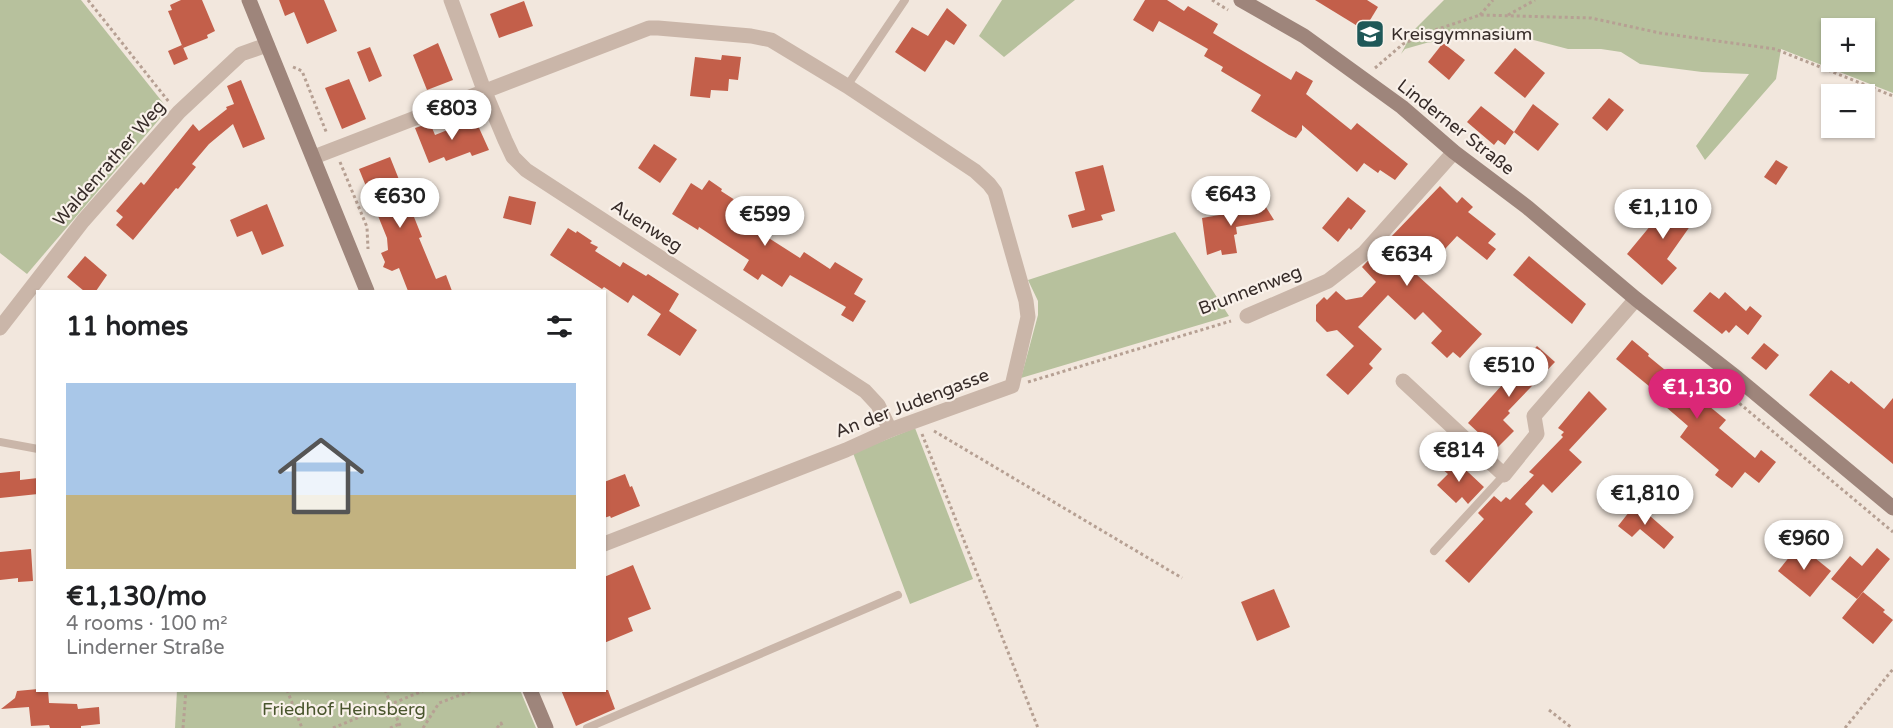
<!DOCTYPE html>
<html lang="en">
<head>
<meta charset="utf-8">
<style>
	body { margin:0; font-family:"Varela Round",sans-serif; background:#f2f2f2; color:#202124; height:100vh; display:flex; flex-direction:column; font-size:22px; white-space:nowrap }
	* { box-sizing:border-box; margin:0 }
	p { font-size:20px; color:#757577 }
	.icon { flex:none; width:33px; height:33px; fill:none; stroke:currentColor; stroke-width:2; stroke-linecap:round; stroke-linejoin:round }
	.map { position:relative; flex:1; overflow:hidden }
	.details { position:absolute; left:36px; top:290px; width:570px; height:402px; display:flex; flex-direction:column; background:#fff; border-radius:0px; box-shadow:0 2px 4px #0004 }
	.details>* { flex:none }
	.buttons { position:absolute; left:1821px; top:18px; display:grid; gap:12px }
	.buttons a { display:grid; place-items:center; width:54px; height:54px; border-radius:0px; background:#fff; box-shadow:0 2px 4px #0004; font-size:30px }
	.price { position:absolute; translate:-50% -51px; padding:0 14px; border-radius:21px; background:#fff; color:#222; font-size:20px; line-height:39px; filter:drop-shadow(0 2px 3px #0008) }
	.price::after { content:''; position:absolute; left:50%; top:36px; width:18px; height:14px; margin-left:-9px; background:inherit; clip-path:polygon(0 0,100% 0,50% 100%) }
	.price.selected { background:#db2777; color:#fff }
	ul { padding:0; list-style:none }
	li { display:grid; align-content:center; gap:12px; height:318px; padding:0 30px }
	li span { display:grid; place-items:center; height:186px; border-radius:0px; color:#555 }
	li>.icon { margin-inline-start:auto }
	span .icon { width:108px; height:108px; fill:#fffc; stroke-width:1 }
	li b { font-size:26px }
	h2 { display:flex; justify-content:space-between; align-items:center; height:72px; padding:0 30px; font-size:26px }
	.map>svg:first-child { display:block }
	.green { fill:#b7c19d; fill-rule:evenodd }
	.building { fill:#c35f4a }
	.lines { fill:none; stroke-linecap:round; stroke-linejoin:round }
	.path { stroke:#b6a093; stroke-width:3; stroke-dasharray:3 3; stroke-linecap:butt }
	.lane { stroke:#cab6a9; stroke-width:8 }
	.street { stroke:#cab6a9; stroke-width:15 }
	.secondary { stroke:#9e857b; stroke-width:15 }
	.labels { text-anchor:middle; stroke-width:4.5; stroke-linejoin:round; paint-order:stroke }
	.poi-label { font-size:18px; fill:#372c29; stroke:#f9f1ea; text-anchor:start }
	.street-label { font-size:18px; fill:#372c29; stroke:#f9f1ea }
	.park-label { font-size:18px; fill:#49552d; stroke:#f9f1ea }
</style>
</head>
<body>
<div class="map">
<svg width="1893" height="728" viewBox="0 0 1893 728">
	<rect width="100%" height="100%" fill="#f2e7dd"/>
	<g class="green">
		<path d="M0 0H81L168 109 27 274 0 253Z"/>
		<path d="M1002 0H1075L1004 57 979 36Z"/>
		<path d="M1444 0H1893V93L1781 49 1776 79 1705 160 1696 146 1749 74 1702 72 1640 64 1621 52 1601 49H1568L1526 38 1500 34 1477 35 1426 43 1405 49 1401 54 1413 31ZM1832 28H1864V62H1832Z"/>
		<path d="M1175 232 1229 316 1021 378 1038 315V301L1028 280Z"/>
		<path d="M915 428 973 579 910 604 853 453Z"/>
		<path d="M177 690H520L536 728H175Z"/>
	</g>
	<g class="building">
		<path d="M181 0H202L215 31 207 35 208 38 183 48 168 11 172 10 170 5Z"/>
		<path d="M279 0H324L337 31 307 44 294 12 285 16Z"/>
		<path d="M1145 0H1167L1184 11 1188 6 1218 24 1213 33 1291 80 1296 71 1313 81 1306 94 1351 130 1357 123 1408 164 1395 180 1380 170 1378 173 1364 163 1357 172 1302 125V130L1296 138 1289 135 1251 111 1261 95 1221 71 1223 67 1204 56 1208 49 1159 21 1153 32 1133 20Z"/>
		<path d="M1315 0H1367L1378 7 1364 30Z"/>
		<path d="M524 1 533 26 499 38 490 14Z"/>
		<path d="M947 8 967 25 954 45 946 40 925 72 895 52 912 27 928 36Z"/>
		<path d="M438 43 453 80 427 90 413 55Z"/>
		<path d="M1443 43 1465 60 1449 80 1428 62Z"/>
		<path d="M182 45 188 59 174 65 168 51Z"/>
		<path d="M370 47 382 76 369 82 357 52Z"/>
		<path d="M1515 48 1545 73 1525 98 1494 73Z"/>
		<path d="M722 55 741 57 738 80 729 79 728 91 711 90 710 98 690 96 695 57 721 60Z"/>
		<path d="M349 79 366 119 342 129 325 88Z"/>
		<path d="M241 80 265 139 243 148 233 124 209 144 192 164 196 167 178 189 176 188 133 240 116 225 123 217 116 211 141 182 144 185 193 124 199 131 227 109 226 107 234 104 227 86Z"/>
		<path d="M1609 98 1624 110 1607 131 1592 118Z"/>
		<path d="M1533 104 1559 124 1538 151 1514 132Z"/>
		<path d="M1481 106 1514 132 1505 145 1498 140 1494 145 1467 122Z"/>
		<path d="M475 119 489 150 472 156 470 152 446 161 444 157 429 163 415 128 430 123 435 135Z"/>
		<path d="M654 144 677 159 660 183 638 168Z"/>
		<path d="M390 157 422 237 419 238 436 279 446 275 452 291H408L399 268 392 271 383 267 385 262 381 253 388 250 387 238 359 169Z"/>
		<path d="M1776 160 1788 167 1776 185 1764 177Z"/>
		<path d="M1103 165 1115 211 1101 215 1103 220 1072 228 1068 215 1085 210 1075 172Z"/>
		<path d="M709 180 722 189 721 191 763 218 756 230 800 258 804 252 830 269 835 262 863 279 854 294 866 301 853 322 841 315 846 307 790 275 782 287 762 274 758 280 743 270 749 260 699 227 698 230 672 214 691 183 702 190Z"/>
		<path d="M1440 186 1457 203 1462 197 1473 207 1468 212 1496 234 1488 243 1496 249 1487 260 1457 236 1445 249 1439 242 1436 245 1430 240 1406 265 1482 334 1460 358 1453 352 1447 358 1431 343 1442 331 1423 312 1415 320 1388 295 1358 327 1382 349 1369 364 1373 368 1348 395 1326 375 1354 346 1337 330 1327 332 1316 321V305L1324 297 1327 300 1336 291 1346 300 1362 297 1376 282 1362 267Z"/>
		<path d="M1680 190 1691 200 1681 212 1693 222 1667 259 1677 268 1662 285 1627 254Z"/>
		<path d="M509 196 536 202 531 225 503 218Z"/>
		<path d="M1348 197 1366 211 1351 230 1349 228 1338 242 1322 228Z"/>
		<path d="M267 204 284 246 262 255 252 231 237 237 230 220Z"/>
		<path d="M1264 204 1274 220 1236 227 1237 234 1234 235 1237 253 1222 255 1221 250 1207 255 1202 218 1231 213 1230 209Z"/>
		<path d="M568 228 576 233 577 231 592 241 590 243 598 247 595 251 620 267 623 262 646 276 648 274 679 294 669 311 697 330 680 356 647 335 661 314 633 295 628 303 604 287 602 289 550 255Z"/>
		<path d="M85 256 107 275 96 291H84L67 277Z"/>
		<path d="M1529 256 1586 304 1572 324 1513 275Z"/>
		<path d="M1710 292 1719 299 1725 292 1746 311 1750 306 1762 316 1748 335 1736 325 1729 333 1726 330 1722 334 1693 311Z"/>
		<path d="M1632 340 1649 354 1648 356 1726 420 1719 428 1755 458 1761 450 1776 462 1759 483 1745 472 1732 488 1715 475 1719 470 1680 437 1688 426 1652 395 1655 391 1616 359Z"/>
		<path d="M1764 343 1779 355 1766 370 1751 358Z"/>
		<path d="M1537 346 1555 362 1508 411 1510 413 1503 420 1514 431 1496 449 1468 423Z"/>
		<path d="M1831 370 1849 384 1851 381 1884 409 1893 398V464L1809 395Z"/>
		<path d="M1589 391 1607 409 1569 450 1582 462 1552 493 1543 484 1525 504 1533 512 1469 583 1445 561 1484 519 1478 513 1494 496 1501 502 1506 497 1510 500 1534 475 1529 472 1563 437 1561 435 1564 432 1558 428Z"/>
		<path d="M1453 458 1484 487 1468 504 1462 497 1456 503 1437 485 1448 474 1442 469Z"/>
		<path d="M20 471V480L38 478V494L0 498V473Z"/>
		<path d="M625 474 630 487 632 486 640 506 611 518 610 516 604 518V482Z"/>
		<path d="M1637 502 1652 514 1650 516 1674 537 1664 549 1640 529 1632 537 1618 526Z"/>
		<path d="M1799 545 1831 571 1810 597 1778 571Z"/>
		<path d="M1877 548 1890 559 1857 599 1831 579 1850 556 1862 566Z"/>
		<path d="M31 549 33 581 18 582V578L0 580V552Z"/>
		<path d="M633 565 651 609 628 618 633 631 604 643V577Z"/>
		<path d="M1274 589 1290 627 1257 641 1241 602Z"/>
		<path d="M1863 592 1885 610 1883 612 1893 620 1873 644 1842 618Z"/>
		<path d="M38 689 48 690 49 703 77 704 78 709 99 707 100 724 81 726V728H50L49 725 31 726 29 707 1 709 15 698 17 691Z"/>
		<path d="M561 690H608L615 709 576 726Z"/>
	</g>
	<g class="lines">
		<g class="path">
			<path d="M88 0 169 102"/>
			<path d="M1212 0 1228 10"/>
			<path d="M1480 15 1493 0"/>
			<path d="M1508 15 1535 0"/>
			<path d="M293 67 302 71 327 134"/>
			<path d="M1375 68 1403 44 1432 31 1480 15 1591 18 1660 33 1775 49 1893 96"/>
			<path d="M340 162 367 227 368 249"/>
			<path d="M1028 382 1231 321"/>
			<path d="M1721 388 1893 532"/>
			<path d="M934 431 1182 578"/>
			<path d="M922 434 1038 728"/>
			<path d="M287 690 302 728"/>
			<path d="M385 690 401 728"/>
			<path d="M1549 710 1572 728"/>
			<path d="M183 728 186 690"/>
			<path d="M333 728 425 690"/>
			<path d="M390 728 399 724"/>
			<path d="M423 728 439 703 474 690"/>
			<path d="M497 728 501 723 503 728"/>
			<path d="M1845 728 1893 669"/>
		</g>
		<g class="lane">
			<path d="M847 86 905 0"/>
			<path d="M0 442 38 449"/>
			<path d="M1434 551 1504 475"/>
			<path d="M587 728 898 595"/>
		</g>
		<g class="street">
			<path d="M451 0 484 90 505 140 513 157 526 170 865 391 878 405 890 430"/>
			<path d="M314 157 649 28H658L751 36 771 40 847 86 975 171 989 184 995 192 1026 301 1028 317 1012 386 890 430 846 450 604 544"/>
			<path d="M1247 316 1328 281 1364 253 1454 152"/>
			<path d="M0 328 83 221 179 112 241 54 267 45"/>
			<path d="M1403 381 1504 475 1537 434 1534 416 1636 299"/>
		</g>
		<g class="secondary">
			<path d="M249 0 367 291"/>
			<path d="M1241 0 1304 36 1402 107 1454 152 1527 207 1636 299 1737 378 1893 508"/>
			<path d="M530 690 546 728"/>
		</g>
	</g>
	<defs>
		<g id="school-square" transform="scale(1.5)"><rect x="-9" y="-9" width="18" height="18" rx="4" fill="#1f5858" stroke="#f9f1ea"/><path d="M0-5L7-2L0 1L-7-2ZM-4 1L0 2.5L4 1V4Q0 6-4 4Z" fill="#fff"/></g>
	</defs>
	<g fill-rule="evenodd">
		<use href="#school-square" x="1370" y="34"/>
	</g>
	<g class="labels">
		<g class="poi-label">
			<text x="1391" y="40">Kreisgymnasium</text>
		</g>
		<g class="street-label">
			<text transform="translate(1456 127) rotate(38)" y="6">Linderner Straße</text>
			<text transform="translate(109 163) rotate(-49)" y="6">Waldenrather Weg</text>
			<text transform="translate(647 226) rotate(33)" y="6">Auenweg</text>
			<text transform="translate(1250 290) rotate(-21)" y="6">Brunnenweg</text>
			<text transform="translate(912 403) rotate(-21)" y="6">An der Judengasse</text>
		</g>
		<g class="park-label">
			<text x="344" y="715">Friedhof Heinsberg</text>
		</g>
	</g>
</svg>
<div class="buttons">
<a>+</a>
<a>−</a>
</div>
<b class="price" style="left:452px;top:141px">€803</b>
<b class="price" style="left:1231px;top:227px">€643</b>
<b class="price" style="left:400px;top:229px">€630</b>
<b class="price" style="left:1663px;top:240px">€1,110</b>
<b class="price" style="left:765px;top:247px">€599</b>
<b class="price" style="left:1407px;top:287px">€634</b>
<b class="price" style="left:1509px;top:398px">€510</b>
<b class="price selected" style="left:1697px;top:420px">€1,130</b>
<b class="price" style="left:1459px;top:483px">€814</b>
<b class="price" style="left:1645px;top:526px">€1,810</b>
<b class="price" style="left:1804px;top:571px">€960</b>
<section class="details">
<h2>11 homes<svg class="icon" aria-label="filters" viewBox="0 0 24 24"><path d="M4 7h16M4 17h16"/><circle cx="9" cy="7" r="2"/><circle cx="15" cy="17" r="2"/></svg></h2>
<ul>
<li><span style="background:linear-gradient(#a9c7e8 60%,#c2b280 0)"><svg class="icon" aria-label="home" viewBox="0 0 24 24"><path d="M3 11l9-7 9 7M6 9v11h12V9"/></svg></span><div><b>€1,130/mo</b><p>4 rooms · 100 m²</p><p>Linderner Straße</p></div></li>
</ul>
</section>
</div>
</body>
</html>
